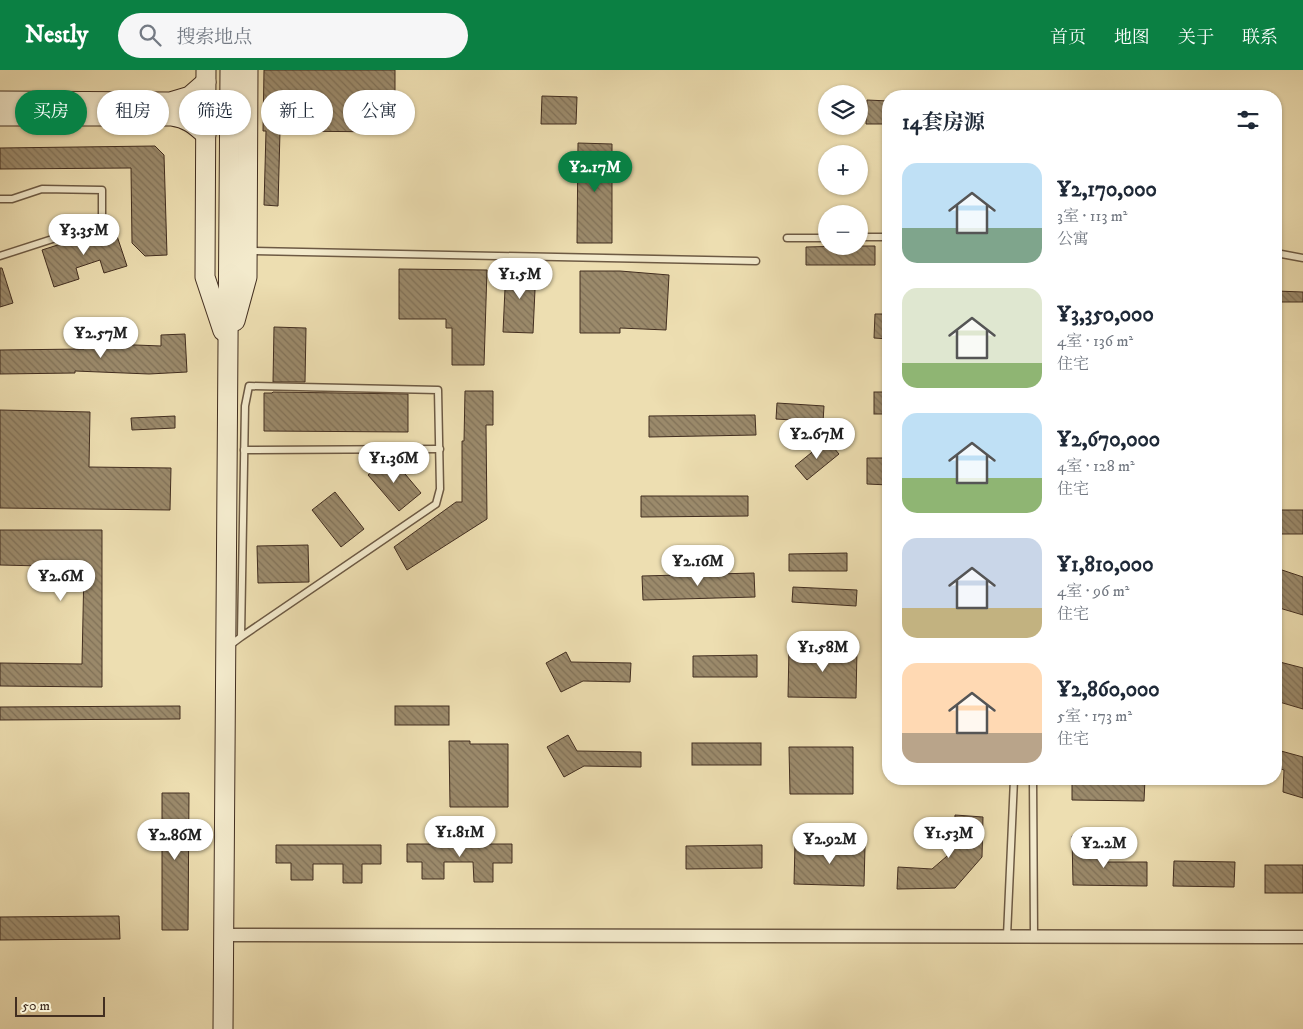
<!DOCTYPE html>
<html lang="zh">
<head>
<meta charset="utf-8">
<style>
	body { margin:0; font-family:"IM FELL DW Pica","Noto Serif SC",serif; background:#f6f6f7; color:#1f2937; height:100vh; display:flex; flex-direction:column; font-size:19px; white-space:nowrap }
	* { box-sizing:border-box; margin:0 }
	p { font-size:16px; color:#747a83 }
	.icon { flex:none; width:28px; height:28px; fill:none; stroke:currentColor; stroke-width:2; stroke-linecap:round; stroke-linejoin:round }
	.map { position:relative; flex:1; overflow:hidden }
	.details { position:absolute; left:882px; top:20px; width:400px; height:695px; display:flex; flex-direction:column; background:#fff; border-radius:20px; box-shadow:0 1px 4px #0004 }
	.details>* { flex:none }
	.guide { position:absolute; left:15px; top:20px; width:475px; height:45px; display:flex; gap:10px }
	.tools { position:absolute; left:818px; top:15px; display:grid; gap:10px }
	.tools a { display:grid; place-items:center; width:50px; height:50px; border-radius:50%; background:#fff; box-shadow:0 1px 4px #0004; font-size:25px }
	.scale { position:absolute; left:15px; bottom:12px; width:90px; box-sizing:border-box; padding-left:5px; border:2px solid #422e20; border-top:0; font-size:14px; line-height:18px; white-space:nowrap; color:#422e20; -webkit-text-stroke:4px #f3eacc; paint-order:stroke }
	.price { position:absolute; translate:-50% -42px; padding:0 11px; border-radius:18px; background:#fff; color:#222; font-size:16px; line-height:32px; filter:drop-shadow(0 1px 2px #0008) }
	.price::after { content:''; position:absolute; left:50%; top:30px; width:15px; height:11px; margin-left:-8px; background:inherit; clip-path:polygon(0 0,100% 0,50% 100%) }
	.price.current { background:#0b8043; color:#fff }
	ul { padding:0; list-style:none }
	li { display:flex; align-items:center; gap:15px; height:125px; padding:0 20px }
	li span { display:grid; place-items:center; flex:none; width:140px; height:100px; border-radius:15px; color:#555 }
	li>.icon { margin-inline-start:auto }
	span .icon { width:60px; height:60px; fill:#fffc; stroke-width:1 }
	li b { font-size:21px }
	h2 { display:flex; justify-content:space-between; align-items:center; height:60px; padding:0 20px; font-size:21px }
	.pill { padding:0 18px; border-radius:22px; background:#fff; box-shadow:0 1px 4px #0004; font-size:18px; line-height:45px }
	.pill.current { background:#0b8043; color:#fff }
	header { display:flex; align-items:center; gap:30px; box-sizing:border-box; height:70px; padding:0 25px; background:#0b8043; color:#fff }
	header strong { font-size:24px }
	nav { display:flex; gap:28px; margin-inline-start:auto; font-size:18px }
	.search { width:350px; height:45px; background:#f6f6f7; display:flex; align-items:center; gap:12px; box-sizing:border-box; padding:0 18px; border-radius:28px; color:#747a83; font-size:19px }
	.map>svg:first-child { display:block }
	.building { fill:url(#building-back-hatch); stroke:#422e20 }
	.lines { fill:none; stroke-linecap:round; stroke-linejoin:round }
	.lane-casing { stroke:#6d5a44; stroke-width:9 }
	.street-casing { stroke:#6d5a44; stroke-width:15 }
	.secondary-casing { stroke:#422e20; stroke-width:21 }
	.lane { stroke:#f3eacc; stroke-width:6 }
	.street { stroke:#f3eacc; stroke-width:12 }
	.secondary { stroke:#f3eacc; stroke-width:19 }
</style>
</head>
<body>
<header>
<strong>Nestly</strong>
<div class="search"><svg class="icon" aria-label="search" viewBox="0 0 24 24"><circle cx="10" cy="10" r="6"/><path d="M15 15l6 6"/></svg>搜索地点</div>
<nav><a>首页</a><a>地图</a><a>关于</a><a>联系</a></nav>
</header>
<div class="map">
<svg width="1303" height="959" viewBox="0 0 1303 959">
	<defs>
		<pattern id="building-back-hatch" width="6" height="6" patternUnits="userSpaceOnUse" patternTransform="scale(1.25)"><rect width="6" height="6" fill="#9b8a6b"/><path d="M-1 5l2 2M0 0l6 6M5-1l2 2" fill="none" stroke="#807158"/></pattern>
	</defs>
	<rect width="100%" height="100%" fill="#eddeb1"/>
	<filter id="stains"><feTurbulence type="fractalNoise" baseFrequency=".004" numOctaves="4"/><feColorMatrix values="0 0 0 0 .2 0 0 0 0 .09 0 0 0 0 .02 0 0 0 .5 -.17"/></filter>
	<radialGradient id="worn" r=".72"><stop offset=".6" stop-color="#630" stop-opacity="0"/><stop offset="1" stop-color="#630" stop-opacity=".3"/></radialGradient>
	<g class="building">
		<path d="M264 0H395V62L280 61 278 136 264 135 266 61H263Z"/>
		<path d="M542 26 577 27 576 54H541Z"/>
		<path d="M867 30 889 31V54H866Z"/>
		<path d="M578 73 612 74V173H577Z"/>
		<path d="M155 76 164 85 167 185 145 186 132 173 131 98 0 99V78Z"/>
		<path d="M114 157 127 196 104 203 100 190 76 198 79 209 54 217 42 180Z"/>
		<path d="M846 176H875V195H806V177Z"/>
		<path d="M506 197 536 198 533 263 503 262Z"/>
		<path d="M0 198H2L13 233 0 237Z"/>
		<path d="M399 199 487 200 484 295H452V258H446V249H399Z"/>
		<path d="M580 201H620L669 205 666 260 620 258V263H580Z"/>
		<path d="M1276 221 1303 222V232H1276Z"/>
		<path d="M875 244H889V269L874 268Z"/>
		<path d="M274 257 306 258 305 312H273Z"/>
		<path d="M185 264 187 302 149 304 75 301V303L0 304V280L84 279 85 273 161 276V265Z"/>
		<path d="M465 321H493V355H486L487 449 407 500 394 477 456 432H462V371H464Z"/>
		<path d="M273 322 408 324V362L264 361V323H272Z"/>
		<rect x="874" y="322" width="15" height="22"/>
		<path d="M777 333 824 336 823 352 776 349Z"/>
		<path d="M0 340 90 342 89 397 171 398 170 440 0 438Z"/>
		<path d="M755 345 756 365 649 367V346Z"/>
		<path d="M175 346V358L132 360 131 348Z"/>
		<path d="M827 370 839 384 807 410 795 396Z"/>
		<path d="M390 386 421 423 399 441 368 405Z"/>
		<path d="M867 388H889V415L867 414Z"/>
		<path d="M335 422 364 459 341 477 312 440Z"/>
		<path d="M641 426H748V446L641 447Z"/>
		<rect x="1277" y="440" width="26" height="24"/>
		<path d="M0 460H102V617L0 616V593L82 594 84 497 0 495Z"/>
		<path d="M308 475 309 512 258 513 257 476Z"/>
		<path d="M847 483V501H789V484Z"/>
		<path d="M1276 498 1303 507V545L1276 537Z"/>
		<path d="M754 503 755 527 643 530 642 506Z"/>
		<path d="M793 517 857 520 856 536 792 532Z"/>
		<path d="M789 578 857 579 856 628 788 627Z"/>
		<path d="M566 582 571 592 631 593 630 612 583 611 561 622 546 593Z"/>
		<path d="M757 585V607H693V586Z"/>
		<path d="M1276 591 1303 598V639L1276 631Z"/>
		<path d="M180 636V649L0 650V637Z"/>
		<rect x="395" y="636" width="54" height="19"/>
		<path d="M568 665 577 681 641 682V697L584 696 564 707 547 677Z"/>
		<path d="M449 671H470V674H508V737H450Z"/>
		<rect x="692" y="673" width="69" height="22"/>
		<path d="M789 677H853V724H790Z"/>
		<path d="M1281 681 1303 687V728L1283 722 1284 700 1276 697Z"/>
		<path d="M1072 709H1145L1144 731 1072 730Z"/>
		<path d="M162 723H189L188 860H162Z"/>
		<path d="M955 745 983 747 982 787 955 818 897 819 898 797 932 799 954 780Z"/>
		<path d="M1072 766 1086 767 1091 785 1105 792H1147V816L1073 815Z"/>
		<path d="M407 774H512V793H493V812H474L473 792H444V809H422V792H407Z"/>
		<path d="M795 774 865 776 864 816 794 814Z"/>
		<path d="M276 775H381V794H362V813H343V794H313V810H291V793H276Z"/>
		<path d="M762 775V798L686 799V776Z"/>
		<path d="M1174 791 1235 792 1234 817 1173 816Z"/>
		<rect x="1265" y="795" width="38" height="28"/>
		<path d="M119 846 120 869 0 870V847Z"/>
	</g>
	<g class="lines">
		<g class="lane-casing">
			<g id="lane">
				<path d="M0 129H12L42 119 102 120V153L0 186"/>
				<path d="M859 167H889"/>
				<path d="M787 168H826"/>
				<path d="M249 181 756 191"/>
				<path d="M1276 183 1303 188"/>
				<path d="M244 380 440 379"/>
				<path d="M229 576 241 567 436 434 440 419 438 320 249 316 245 336 241 567"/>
				<path d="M1033 709 1034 866"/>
				<path d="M1007 866 1014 709"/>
			</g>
		</g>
		<g class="street-casing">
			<path id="street" d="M224 865 1303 867"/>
		</g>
		<g class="secondary-casing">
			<g id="secondary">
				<path d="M206 0 205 207 223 261"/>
				<path d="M0 31 170 32 190 26 206 12"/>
				<path d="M0 46H172C187 48 195 55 206 65"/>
				<path d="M235 251 247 207 248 0"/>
				<path d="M223 959 230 0"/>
			</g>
		</g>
		<use href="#lane" class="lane"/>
		<use href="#street" class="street"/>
		<use href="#secondary" class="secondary"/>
	</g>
	<rect width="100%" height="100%" filter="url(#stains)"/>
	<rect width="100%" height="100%" fill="url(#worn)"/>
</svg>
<div class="tools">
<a><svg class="icon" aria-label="layers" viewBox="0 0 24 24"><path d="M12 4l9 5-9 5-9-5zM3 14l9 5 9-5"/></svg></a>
<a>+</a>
<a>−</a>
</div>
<div class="scale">50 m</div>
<b class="price current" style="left:595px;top:123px">¥2.17M</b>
<b class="price" style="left:84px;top:186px">¥3.35M</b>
<b class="price" style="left:520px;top:230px">¥1.5M</b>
<b class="price" style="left:101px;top:289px">¥2.57M</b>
<b class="price" style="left:817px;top:390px">¥2.67M</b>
<b class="price" style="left:394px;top:414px">¥1.36M</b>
<b class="price" style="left:698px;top:517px">¥2.16M</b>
<b class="price" style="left:61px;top:532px">¥2.6M</b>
<b class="price" style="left:823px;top:603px">¥1.58M</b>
<b class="price" style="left:460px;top:788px">¥1.81M</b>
<b class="price" style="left:949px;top:789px">¥1.53M</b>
<b class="price" style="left:175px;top:791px">¥2.86M</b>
<b class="price" style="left:830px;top:795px">¥2.92M</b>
<b class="price" style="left:1104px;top:799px">¥2.2M</b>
<div class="guide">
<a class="pill current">买房</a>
<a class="pill">租房</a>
<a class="pill">筛选</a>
<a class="pill">新上</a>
<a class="pill">公寓</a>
</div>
<section class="details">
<h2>14套房源<svg class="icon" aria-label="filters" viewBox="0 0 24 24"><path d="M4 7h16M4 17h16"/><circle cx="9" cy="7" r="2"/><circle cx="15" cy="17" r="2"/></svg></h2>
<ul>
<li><span style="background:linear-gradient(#bfe0f5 65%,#7fa58c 0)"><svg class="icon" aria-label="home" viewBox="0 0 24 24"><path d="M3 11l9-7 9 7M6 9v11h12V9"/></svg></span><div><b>¥2,170,000</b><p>3室 · 113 m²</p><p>公寓</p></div></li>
<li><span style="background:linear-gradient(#dfe7d0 75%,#8fb573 0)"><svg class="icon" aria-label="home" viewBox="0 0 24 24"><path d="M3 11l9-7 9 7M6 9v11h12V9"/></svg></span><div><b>¥3,350,000</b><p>4室 · 136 m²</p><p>住宅</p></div></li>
<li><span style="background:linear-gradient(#bfe0f5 65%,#8fb573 0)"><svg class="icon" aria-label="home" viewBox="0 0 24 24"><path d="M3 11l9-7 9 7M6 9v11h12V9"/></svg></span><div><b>¥2,670,000</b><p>4室 · 128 m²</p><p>住宅</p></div></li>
<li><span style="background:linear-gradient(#c9d6e8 70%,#c2b280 0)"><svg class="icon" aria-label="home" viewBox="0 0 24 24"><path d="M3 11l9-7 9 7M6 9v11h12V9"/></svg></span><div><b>¥1,810,000</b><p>4室 · 96 m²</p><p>住宅</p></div></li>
<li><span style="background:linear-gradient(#ffd9b3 70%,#b9a48a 0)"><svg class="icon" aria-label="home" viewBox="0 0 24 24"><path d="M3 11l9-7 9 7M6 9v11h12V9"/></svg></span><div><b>¥2,860,000</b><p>5室 · 173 m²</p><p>住宅</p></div></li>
</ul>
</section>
</div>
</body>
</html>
